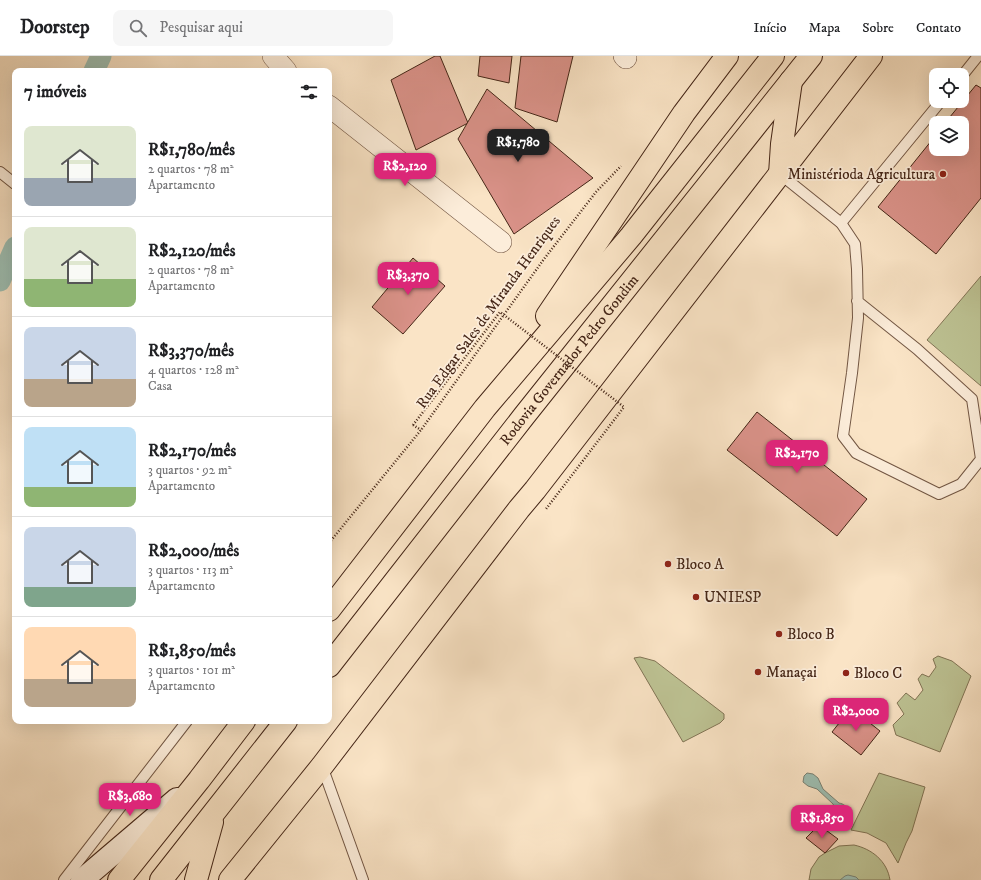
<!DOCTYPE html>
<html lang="pt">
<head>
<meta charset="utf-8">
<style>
	body { margin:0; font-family:"IM FELL DW Pica",serif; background:#f6f6f6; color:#202124; height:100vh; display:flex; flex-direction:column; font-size:15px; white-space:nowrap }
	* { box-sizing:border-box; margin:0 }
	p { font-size:13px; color:#757577 }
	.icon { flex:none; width:22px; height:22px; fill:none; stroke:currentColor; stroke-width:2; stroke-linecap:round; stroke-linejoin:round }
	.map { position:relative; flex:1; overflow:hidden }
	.side { position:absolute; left:12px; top:12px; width:320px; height:656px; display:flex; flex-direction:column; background:#fff; border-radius:8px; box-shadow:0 4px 16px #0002 }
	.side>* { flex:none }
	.controls { position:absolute; left:929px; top:12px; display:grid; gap:8px }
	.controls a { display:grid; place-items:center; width:40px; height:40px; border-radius:8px; background:#fff; box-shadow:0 4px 16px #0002; font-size:20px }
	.price { position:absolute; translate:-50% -34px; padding:0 9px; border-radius:8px; background:#db2777; color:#fff; font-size:13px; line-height:26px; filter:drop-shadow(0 1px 2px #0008) }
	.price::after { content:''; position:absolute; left:50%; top:24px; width:12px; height:9px; margin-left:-6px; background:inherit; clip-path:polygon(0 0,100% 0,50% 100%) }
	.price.selected { background:#222; color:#fff }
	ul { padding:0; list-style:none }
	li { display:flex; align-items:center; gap:12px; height:100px; padding:0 12px }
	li+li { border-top:1px solid #e0e0e0 }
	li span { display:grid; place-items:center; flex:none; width:112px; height:80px; border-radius:8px; color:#555 }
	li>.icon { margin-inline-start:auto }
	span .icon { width:48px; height:48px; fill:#fffc; stroke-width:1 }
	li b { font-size:17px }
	h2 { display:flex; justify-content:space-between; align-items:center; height:48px; padding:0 12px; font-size:17px }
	header { display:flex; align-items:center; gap:24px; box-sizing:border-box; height:56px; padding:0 20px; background:#fff; border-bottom:1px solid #e0e0e0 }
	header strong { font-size:19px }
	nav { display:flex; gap:22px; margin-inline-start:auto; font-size:14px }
	.search { width:280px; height:36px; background:#f6f6f6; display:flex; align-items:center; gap:10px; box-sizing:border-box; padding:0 14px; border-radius:8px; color:#757577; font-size:15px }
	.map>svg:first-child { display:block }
	.green { fill:#bec495; stroke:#827556 }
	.water { fill:#9ebfb3; stroke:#7a8275 }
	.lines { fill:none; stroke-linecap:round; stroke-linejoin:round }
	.canal { stroke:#9ebfb3; stroke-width:21 }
	.building { fill:#da9289; stroke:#452617 }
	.lane-casing { stroke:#725643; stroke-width:12 }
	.street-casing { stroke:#725643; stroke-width:22 }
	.secondary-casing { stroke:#452617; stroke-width:24 }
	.primary-casing { stroke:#452617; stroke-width:24 }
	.highway-casing { stroke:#452617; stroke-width:24 }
	.path { stroke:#452617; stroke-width:2.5; stroke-dasharray:1 2; stroke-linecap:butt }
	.lane { stroke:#fcedda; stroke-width:10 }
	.street { stroke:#fcedda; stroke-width:21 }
	.secondary { stroke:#fcedda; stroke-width:22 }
	.primary { stroke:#fae4c6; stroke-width:22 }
	.highway { stroke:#fae4c6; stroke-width:22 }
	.path-bridge { stroke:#452617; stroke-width:2.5; stroke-dasharray:1 2; stroke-linecap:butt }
	.poi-dot { fill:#8f2418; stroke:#fcedda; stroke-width:1.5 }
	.labels { text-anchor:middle; stroke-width:3.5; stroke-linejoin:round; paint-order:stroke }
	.poi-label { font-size:15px; fill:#452617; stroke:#fcedda; text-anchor:start }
	.street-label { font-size:15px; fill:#452617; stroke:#fcedda }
</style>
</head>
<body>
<header>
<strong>Doorstep</strong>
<div class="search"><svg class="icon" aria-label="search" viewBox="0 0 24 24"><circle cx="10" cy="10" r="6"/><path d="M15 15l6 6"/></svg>Pesquisar aqui</div>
<nav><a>Início</a><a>Mapa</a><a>Sobre</a><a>Contato</a></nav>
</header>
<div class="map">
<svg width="981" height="824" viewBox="0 0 981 824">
	<rect width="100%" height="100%" fill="#fae4c6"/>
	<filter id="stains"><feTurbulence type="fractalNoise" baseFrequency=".005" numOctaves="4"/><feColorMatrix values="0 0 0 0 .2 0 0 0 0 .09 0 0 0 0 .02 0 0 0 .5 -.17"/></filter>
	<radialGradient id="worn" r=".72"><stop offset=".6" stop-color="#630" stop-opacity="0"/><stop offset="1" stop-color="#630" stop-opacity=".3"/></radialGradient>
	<g class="green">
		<path d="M981 220V330L927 284Z"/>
		<path d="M938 600 952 605 971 620 940 696 896 679 893 669 904 658 897 647 906 637 915 644 923 634 918 623 922 618 929 621 936 611 933 603Z"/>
		<path d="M640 601 655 605 724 658V663L720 667 683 686 634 602Z"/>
		<path d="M879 717 925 731 912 775 906 787 898 807 886 787 867 777 851 774Z"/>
		<path d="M854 789C872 793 887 805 890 824H809L811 813 819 801 825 797 839 790Z"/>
	</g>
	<g class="water">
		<path d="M807 717 813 718 818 722 823 733 839 747C844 748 846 750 849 755L848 758 843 762 838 759 833 748 817 733 808 730 803 726 804 720Z"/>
		<path d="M848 819 856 821 859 824H840L845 820Z"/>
	</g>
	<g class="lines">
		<g class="canal">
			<path d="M94 15 101 0"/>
			<path d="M0 225 15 191"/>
		</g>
	</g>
	<g class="building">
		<path d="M435 0H440L468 67 416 94 391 24Z"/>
		<path d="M480 0H512L509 27 478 20Z"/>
		<path d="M521 0H573L557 66 515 52Z"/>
		<path d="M976 29 981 32V142L936 198 878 151 936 79V93H962V67H945Z"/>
		<path d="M487 33 593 122 514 178 458 83Z"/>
		<path d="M413 202 445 230 403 278 372 251Z"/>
		<path d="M757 356 867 443 837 480 727 394Z"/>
		<path d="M851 652 880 675 861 699 832 676Z"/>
		<path d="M819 769 838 783 825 797 806 782Z"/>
	</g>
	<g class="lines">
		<g class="lane-casing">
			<g id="lane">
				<path d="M962 20 978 0"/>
				<path d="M0 116 15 128"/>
				<path d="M780 118 841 167 855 188 857 213 858 262 852 317 843 380 856 397 939 438 961 428 981 403 972 343 917 293 857 245"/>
				<path d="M841 167 941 45"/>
				<path d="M322 710 363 824"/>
				<path d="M64 824 187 665"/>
			</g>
		</g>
		<g class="street-casing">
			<g id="street">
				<path d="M273 0 286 15"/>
				<path d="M624 0 626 2"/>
				<path d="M329 50 501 186"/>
			</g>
		</g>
		<g class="secondary-casing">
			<path id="secondary" d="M82 824 177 743"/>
		</g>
		<g class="primary-casing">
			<path id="primary" d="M230 824 322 710 519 453 535 434 871 0"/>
		</g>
		<g class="highway-casing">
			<g id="highway">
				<path d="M780 118 782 88 791 25"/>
				<path d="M547 260 684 57 727 0"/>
				<path d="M329 554 485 352 631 180 773 0"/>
				<path id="s1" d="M329 610 524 360 811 0"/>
				<path d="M119 824 199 724 244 665"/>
				<path d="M161 824 286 665"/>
				<path d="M196 824 212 766"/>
			</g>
		</g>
		<g class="path">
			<path d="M413 369 421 374"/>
			<path d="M329 487 421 374 544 203 596 136 621 110"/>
		</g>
		<use href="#lane" class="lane"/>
		<use href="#street" class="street"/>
		<use href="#secondary" class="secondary"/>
		<use href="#primary" class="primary"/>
		<use href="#highway" class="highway"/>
		<path class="path-bridge" d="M413 369 500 256 624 351 546 453"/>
	</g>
	<g class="poi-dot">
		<circle cx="943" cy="118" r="4"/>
		<circle cx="668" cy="508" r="4"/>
		<circle cx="696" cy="541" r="4"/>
		<circle cx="779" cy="578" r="4"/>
		<circle cx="758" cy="616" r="4"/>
		<circle cx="846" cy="617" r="4"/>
	</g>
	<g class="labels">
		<g class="poi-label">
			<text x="935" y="123" text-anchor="end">Ministérioda Agricultura</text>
			<text x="676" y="513">Bloco A</text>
			<text x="704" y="546">UNIESP</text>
			<text x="787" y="583">Bloco B</text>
			<text x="766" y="621">Manaçai</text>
			<text x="854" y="622">Bloco C</text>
		</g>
		<g class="street-label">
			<text transform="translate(488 256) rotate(-54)" y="5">Rua Edgar Sales de Miranda Henriques</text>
			<text dy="5" stroke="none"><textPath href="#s1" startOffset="389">Rodovia Governador Pedro Gondim</textPath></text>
		</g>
	</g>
	<rect width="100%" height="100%" filter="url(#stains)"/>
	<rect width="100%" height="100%" fill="url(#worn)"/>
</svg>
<div class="controls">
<a><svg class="icon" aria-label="locate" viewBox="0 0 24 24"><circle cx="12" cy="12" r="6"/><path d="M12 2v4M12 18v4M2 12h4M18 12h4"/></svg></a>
<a><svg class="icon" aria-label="layers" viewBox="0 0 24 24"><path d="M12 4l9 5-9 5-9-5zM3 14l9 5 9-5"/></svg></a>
</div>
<b class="price selected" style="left:518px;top:107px">R$1,780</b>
<b class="price" style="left:405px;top:131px">R$2,120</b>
<b class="price" style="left:408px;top:240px">R$3,370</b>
<b class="price" style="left:797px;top:418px">R$2,170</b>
<b class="price" style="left:856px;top:676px">R$2,000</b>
<b class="price" style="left:130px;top:761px">R$3,680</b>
<b class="price" style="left:822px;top:783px">R$1,850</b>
<section class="side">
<h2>7 imóveis<svg class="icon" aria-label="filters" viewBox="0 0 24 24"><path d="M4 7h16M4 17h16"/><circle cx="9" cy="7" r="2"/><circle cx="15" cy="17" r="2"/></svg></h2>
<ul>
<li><span style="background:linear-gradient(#dfe7d0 65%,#9aa5b1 0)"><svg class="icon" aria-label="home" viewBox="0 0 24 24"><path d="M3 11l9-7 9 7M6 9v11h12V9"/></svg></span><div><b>R$1,780/mês</b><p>2 quartos · 78 m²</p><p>Apartamento</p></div></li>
<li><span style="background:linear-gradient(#dfe7d0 65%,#8fb573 0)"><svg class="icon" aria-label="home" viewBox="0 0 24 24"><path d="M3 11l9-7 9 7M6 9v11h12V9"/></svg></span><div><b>R$2,120/mês</b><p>2 quartos · 78 m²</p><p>Apartamento</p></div></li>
<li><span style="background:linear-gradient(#c9d6e8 65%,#b9a48a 0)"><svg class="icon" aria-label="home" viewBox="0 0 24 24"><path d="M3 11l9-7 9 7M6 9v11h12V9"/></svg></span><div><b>R$3,370/mês</b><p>4 quartos · 128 m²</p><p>Casa</p></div></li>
<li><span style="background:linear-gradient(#bfe0f5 75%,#8fb573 0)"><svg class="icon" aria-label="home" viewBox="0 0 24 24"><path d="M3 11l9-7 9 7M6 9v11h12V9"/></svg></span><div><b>R$2,170/mês</b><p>3 quartos · 92 m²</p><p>Apartamento</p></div></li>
<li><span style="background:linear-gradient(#c9d6e8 75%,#7fa58c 0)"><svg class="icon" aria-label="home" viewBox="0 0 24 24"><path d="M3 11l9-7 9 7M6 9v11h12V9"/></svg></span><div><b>R$2,000/mês</b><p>3 quartos · 113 m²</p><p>Apartamento</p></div></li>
<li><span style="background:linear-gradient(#ffd9b3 65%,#b9a48a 0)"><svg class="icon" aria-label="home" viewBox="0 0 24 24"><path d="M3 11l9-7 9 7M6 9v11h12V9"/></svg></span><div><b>R$1,850/mês</b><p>3 quartos · 101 m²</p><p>Apartamento</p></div></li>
</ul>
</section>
</div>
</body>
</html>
